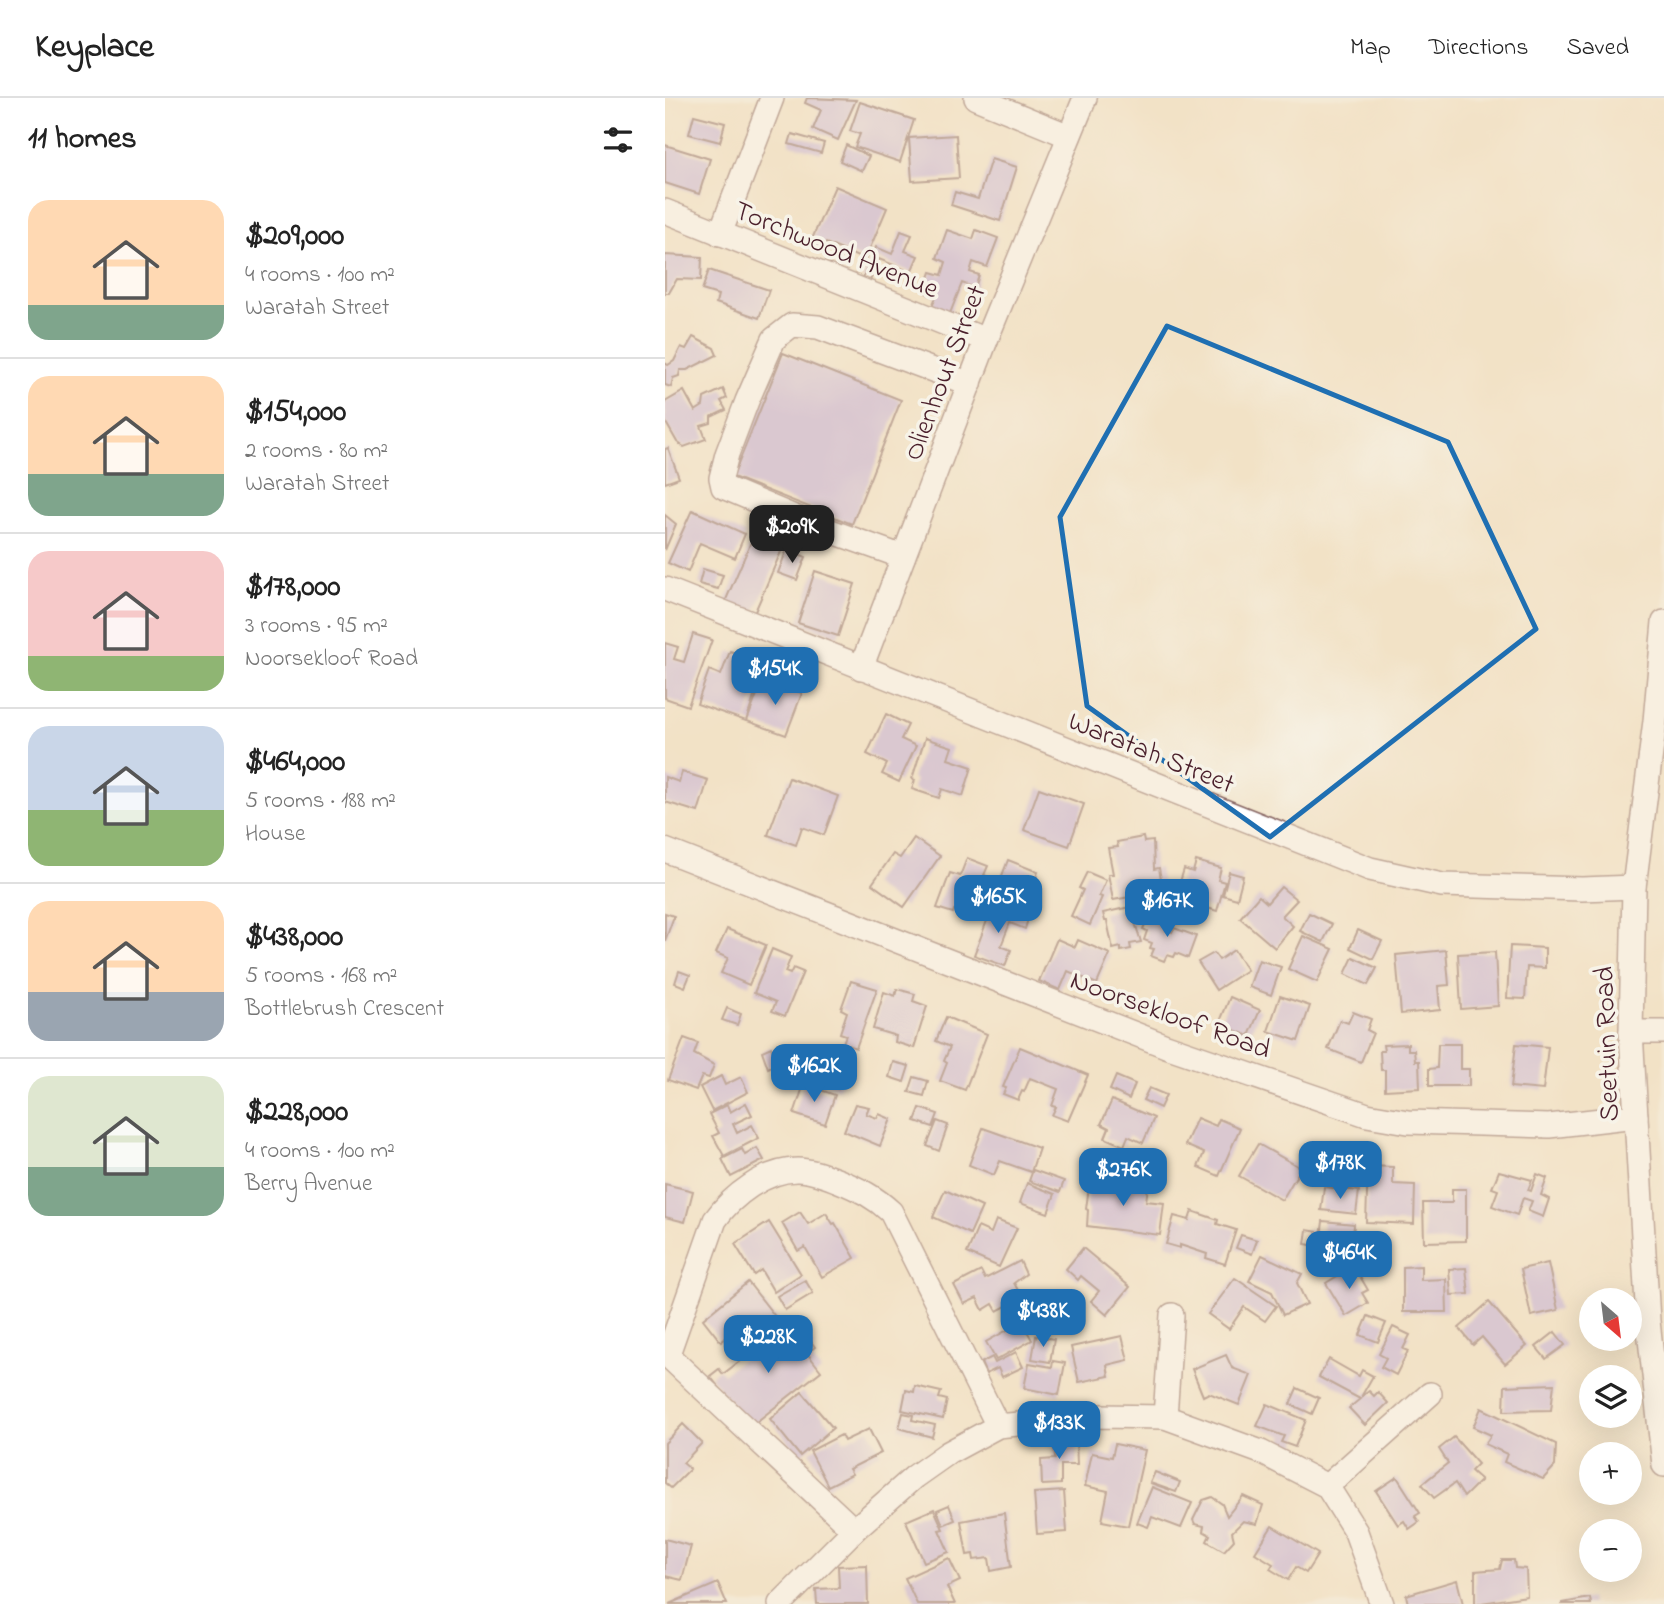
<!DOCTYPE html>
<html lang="en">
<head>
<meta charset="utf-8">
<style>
	body { margin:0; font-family:"Indie Flower",sans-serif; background:#f2f2f2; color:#222; height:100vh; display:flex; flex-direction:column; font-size:26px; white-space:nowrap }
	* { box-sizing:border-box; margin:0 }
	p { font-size:23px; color:#767676 }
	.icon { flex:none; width:38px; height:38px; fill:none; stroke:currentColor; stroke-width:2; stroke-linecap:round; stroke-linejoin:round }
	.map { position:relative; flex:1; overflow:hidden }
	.details { display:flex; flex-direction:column; background:#fff; width:665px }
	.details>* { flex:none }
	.needle { width:46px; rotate:152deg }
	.controls { position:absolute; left:914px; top:1190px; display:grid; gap:14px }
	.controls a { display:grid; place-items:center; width:63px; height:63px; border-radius:50%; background:#fff; box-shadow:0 7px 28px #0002; font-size:35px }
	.price { position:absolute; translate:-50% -60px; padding:0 16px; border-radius:14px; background:#1f6fb2; color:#fff; font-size:23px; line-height:46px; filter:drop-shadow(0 2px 4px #0008) }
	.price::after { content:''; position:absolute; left:50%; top:42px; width:21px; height:16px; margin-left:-10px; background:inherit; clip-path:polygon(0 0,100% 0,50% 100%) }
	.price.on { background:#222; color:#fff }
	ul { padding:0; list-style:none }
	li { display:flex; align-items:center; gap:21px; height:175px; padding:0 28px }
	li+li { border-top:2px solid #e0e0e0 }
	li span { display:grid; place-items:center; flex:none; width:196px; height:140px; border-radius:21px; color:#555 }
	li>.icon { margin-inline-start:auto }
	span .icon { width:84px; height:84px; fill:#fffc; stroke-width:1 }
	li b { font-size:30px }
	h2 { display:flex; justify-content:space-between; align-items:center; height:84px; padding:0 28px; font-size:30px }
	header { display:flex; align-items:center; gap:42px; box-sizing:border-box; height:98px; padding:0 35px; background:#fff; border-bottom:2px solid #e0e0e0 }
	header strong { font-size:33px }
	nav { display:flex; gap:38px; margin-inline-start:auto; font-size:24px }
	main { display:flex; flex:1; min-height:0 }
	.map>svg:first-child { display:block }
	.building { fill:#bda8dc }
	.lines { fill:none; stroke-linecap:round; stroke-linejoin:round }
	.minor-casing { stroke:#856361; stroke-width:26 }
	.minor { stroke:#fff; stroke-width:23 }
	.marked { fill:none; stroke:#1f6fb2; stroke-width:5; stroke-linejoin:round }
	.labels { text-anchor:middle; stroke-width:7; stroke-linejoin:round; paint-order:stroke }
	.street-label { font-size:28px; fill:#4a1f2b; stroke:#f7f3e8 }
</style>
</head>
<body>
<header>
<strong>Keyplace</strong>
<nav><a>Map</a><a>Directions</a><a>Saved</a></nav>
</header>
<main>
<section class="details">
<h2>11 homes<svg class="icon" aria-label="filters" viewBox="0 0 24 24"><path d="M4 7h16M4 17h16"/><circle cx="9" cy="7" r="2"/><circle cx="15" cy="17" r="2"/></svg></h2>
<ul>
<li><span style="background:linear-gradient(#ffd9b3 75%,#7fa58c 0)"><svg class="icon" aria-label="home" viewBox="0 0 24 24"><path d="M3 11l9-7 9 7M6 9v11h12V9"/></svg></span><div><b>$209,000</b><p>4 rooms · 100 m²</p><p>Waratah Street</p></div></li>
<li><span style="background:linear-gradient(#ffd9b3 70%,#7fa58c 0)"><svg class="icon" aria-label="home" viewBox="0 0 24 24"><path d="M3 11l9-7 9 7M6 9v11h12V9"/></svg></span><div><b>$154,000</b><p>2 rooms · 80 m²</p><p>Waratah Street</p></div></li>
<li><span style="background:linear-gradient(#f6c9c9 75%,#8fb573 0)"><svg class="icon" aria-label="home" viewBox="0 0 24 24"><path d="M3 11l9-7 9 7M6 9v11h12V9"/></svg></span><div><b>$178,000</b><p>3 rooms · 95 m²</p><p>Noorsekloof Road</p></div></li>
<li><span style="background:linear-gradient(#c9d6e8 60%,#8fb573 0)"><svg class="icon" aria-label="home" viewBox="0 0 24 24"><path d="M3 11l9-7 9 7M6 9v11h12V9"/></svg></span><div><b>$464,000</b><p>5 rooms · 188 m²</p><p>House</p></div></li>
<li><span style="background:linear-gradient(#ffd9b3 65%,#9aa5b1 0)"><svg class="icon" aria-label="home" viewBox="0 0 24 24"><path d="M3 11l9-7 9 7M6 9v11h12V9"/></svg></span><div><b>$438,000</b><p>5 rooms · 168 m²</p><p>Bottlebrush Crescent</p></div></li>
<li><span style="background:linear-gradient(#dfe7d0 65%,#7fa58c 0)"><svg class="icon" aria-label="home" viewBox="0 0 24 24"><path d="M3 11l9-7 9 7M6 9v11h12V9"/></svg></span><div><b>$228,000</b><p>4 rooms · 100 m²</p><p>Berry Avenue</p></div></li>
</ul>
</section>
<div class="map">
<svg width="999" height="1506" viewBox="0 0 999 1506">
	<rect width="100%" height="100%" fill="#f7f3e8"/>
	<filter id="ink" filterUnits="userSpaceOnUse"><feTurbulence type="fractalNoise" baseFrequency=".0143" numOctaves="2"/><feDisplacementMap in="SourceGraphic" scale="14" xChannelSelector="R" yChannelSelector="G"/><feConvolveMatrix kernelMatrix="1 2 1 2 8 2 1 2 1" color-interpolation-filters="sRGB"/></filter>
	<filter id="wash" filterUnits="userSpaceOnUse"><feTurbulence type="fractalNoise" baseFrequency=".00686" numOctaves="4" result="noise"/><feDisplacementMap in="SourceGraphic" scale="28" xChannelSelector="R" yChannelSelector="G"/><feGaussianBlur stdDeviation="1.57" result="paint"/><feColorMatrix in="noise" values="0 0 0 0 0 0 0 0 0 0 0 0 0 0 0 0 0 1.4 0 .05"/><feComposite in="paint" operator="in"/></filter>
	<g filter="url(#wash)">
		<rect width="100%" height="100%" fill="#f2e2c6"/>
		<g id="blocks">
			<g class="building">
				<path d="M142 0 191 2 173 42 148 31 156 12 140 5Z"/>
				<path d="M195 4 249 22 235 64 190 49 195 36 185 33Z"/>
				<path d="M29 17 60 25 55 44 24 36Z"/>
				<path d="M127 36 159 45 156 55 124 46Z"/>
				<path d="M291 37 294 80 247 83 244 40Z"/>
				<path d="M0 47 45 61 34 96 0 85Z"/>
				<path d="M181 47 204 58 197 73 175 63Z"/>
				<path d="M326 61 352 69 335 123 286 107 290 94 313 101Z"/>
				<path d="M170 88 222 110 200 162 161 145 157 153 144 148Z"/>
				<path d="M282 132 308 141 311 132 333 140 322 169 308 164 305 174 314 177 310 190 297 185 284 218 266 211 271 199 259 194 266 174 277 177 281 164 272 160Z"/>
				<path d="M236 133 247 137 240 153 253 158 246 174 214 161 205 183 198 180 211 149 227 156Z"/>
				<path d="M0 157 37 159 36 182 12 181 4 195H0Z"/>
				<path d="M44 172 104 192 94 220 51 205 53 197 37 192Z"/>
				<path d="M28 239 49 250 52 257 22 272H15L14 278 8 280 6 289 0 287V265L3 267 9 263 16 249 21 251Z"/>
				<path d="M118 255 236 302 187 426 68 379Z"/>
				<path d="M58 291 62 300 56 303 61 312 46 319V325L36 328 41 341 19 349 12 344 0 323V304L19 293 30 313 38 308 39 300Z"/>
				<path d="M3 350 14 380 0 385V351Z"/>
				<path d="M27 412 80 436 70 460 35 445 23 474 3 465Z"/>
				<path d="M0 417 11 426 0 452Z"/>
				<path d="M89 437 118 449 89 516 60 504Z"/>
				<path d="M122 451 141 459 132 482 113 475Z"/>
				<path d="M38 471 58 477 53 491 34 486Z"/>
				<path d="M150 473 190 486 173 538 133 525Z"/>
				<path d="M28 536 47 542 23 608 0 600V545L13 549 9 561 19 564Z"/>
				<path d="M65 553 87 561 78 585 92 590 81 623 32 606 44 572 56 577Z"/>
				<path d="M98 581 137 595 121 637 82 623Z"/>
				<path d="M221 616 243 627 236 641 251 648 234 684 217 676 222 666 202 656Z"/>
				<path d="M260 640 287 649 283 661 307 669 298 698 277 691 274 700 247 691 250 682 247 681Z"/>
				<path d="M17 674 43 682 33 714 0 704V679L14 684Z"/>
				<path d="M124 680 173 698 159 737 137 729 131 747 103 737Z"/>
				<path d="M374 690 419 706 404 748 359 732Z"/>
				<path d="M478 739 479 744 488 743 489 771 494 770 498 793 448 802 443 776H448L443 750 453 749 452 744Z"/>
				<path d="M249 740 275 758 239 809 207 786 228 756 235 760Z"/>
				<path d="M302 760 323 768 319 777 328 781 313 821 289 812 288 815 272 810 285 775 295 778Z"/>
				<path d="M343 762 373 774 357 815 327 804Z"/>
				<path d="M531 763 556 770 553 782 560 784 552 813 510 800 519 771 528 774Z"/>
				<path d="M422 774 441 782 434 798 437 799 425 827 406 818 418 792 414 790Z"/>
				<path d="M564 774 578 778 572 801 558 797Z"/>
				<path d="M616 789 632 802 617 818 628 828 610 850 575 820 594 798 602 805Z"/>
				<path d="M328 807 363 821 360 831 345 825 336 848 346 852 340 868 309 857Z"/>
				<path d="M465 809 476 844 465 846 466 851 456 853V849L448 851 442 823H440L438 815Z"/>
				<path d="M0 815 9 818 0 843Z"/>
				<path d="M644 815 667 826 658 844 635 833Z"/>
				<path d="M489 817 505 823 501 832 507 834 509 830 531 838 523 860 511 855 509 859 502 857 499 863 486 858 489 851 485 850 487 845 479 842 482 833 478 831 483 819 487 820Z"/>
				<path d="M62 831 101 847 84 887 56 875 63 860 51 855Z"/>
				<path d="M693 832 717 843 708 861 685 850Z"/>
				<path d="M638 838 668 851 652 884 623 871Z"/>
				<path d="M392 841 410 849 413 842 445 856 432 886 403 873 395 892 374 883Z"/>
				<path d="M845 848 880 850V870L862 869 860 901 842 900Z"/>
				<path d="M107 851 126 859 120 874 125 876 128 870 138 874 120 918 107 913 111 904 89 895Z"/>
				<path d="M569 852 582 872 551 892 533 864 549 855 554 862Z"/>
				<path d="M781 852 784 887 773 888 775 912 736 916 731 857Z"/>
				<path d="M830 854 833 908 796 911 793 856Z"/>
				<path d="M688 859 712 870 703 887 680 876Z"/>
				<path d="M594 862 616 869 606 897 584 889Z"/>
				<path d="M14 873 25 877 20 889 10 885Z"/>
				<path d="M186 883 212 891 191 950 178 945 181 937 175 935 182 914 176 911Z"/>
				<path d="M232 891 250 896 248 903 262 908 249 950 230 944 231 938 208 931 219 894 230 898Z"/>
				<path d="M615 898 645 908 633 943 603 933Z"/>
				<path d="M565 899 595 912 584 938 554 926Z"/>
				<path d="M62 910 76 916 72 927 57 922Z"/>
				<path d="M688 914 706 921 702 932 708 935 696 964 663 951 675 922 683 925Z"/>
				<path d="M281 919 322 936 300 992 275 983 282 965 279 963 285 949 271 943Z"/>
				<path d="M19 940 33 945 29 956 49 967 44 980 37 978 31 992 3 982Z"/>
				<path d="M743 946V952H749L750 963H754L755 990 720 992V972H716L715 953H719L718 947Z"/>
				<path d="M773 946H795V971H804V988H764V971L772 970Z"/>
				<path d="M851 946 883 949 878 992 846 989Z"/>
				<path d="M106 949 113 965 103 970 97 953Z"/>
				<path d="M355 949 423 977 403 1023 387 1017 391 1009 387 1008 393 991 365 980 359 994 357 993 353 1002 338 996 341 990 338 989Z"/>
				<path d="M228 964 244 968 239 984 224 979Z"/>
				<path d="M160 970 179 980 173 991 154 981Z"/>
				<path d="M56 978 60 987 76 979 83 994 47 1013 35 989Z"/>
				<path d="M451 978 470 986 464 1001 445 992Z"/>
				<path d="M249 979 263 983 259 998 244 994Z"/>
				<path d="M139 986 170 997 160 1026 129 1016Z"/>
				<path d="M484 990 501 997 495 1010 478 1002Z"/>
				<path d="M447 1002 489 1020 478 1045 463 1038 459 1048 440 1040 444 1030 436 1026Z"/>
				<path d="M81 1005 87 1017 68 1026 72 1035 87 1027 94 1040 59 1058 48 1038 54 1035 44 1016 62 1007 65 1014Z"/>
				<path d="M190 1006 204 1009 201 1016 212 1020 214 1016 226 1021 215 1048 179 1033Z"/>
				<path d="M255 1010 273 1016 268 1029 250 1023Z"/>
				<path d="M532 1020 551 1028 554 1021 575 1030 554 1078 533 1069 539 1055 520 1047Z"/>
				<path d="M272 1023 283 1027 274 1053 262 1048Z"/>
				<path d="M318 1030 374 1050 366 1074 335 1063 329 1077 304 1067Z"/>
				<path d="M593 1046 636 1070 617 1102 574 1078Z"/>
				<path d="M92 1050 99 1062 66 1079 57 1061 77 1051 80 1057Z"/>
				<path d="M703 1068 728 1069V1086L750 1087 749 1126 701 1124Z"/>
				<path d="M368 1072 399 1083 395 1094 364 1083Z"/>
				<path d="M834 1073 867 1082 863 1092 866 1093 872 1076 882 1080 876 1097 884 1101 878 1119 863 1113 867 1103 858 1100 852 1117 827 1108 833 1092 827 1090Z"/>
				<path d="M425 1081 483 1089 481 1103 499 1105 495 1137 422 1128 423 1112 421 1111Z"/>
				<path d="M362 1085 390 1096 383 1115 355 1105Z"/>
				<path d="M0 1086 28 1093 20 1124 0 1119Z"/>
				<path d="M659 1089 694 1093 691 1116 656 1112Z"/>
				<path d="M787 1091H801V1143L759 1144 758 1105H787Z"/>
				<path d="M280 1092 317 1109 305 1136 268 1119Z"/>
				<path d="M527 1113 553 1122 552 1126 571 1132 560 1166 541 1160 542 1156 515 1147V1150L501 1146 509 1118 524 1122Z"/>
				<path d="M135 1114 143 1126 161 1115 168 1126 170 1125 190 1160 157 1179 140 1149 133 1153 117 1125Z"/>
				<path d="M331 1122 352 1130 334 1169 302 1155 313 1129 326 1135Z"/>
				<path d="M658 1123 689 1126 687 1152 655 1149Z"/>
				<path d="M104 1124 136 1176 109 1194 96 1172 89 1177 70 1146Z"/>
				<path d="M642 1132 654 1134 652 1148 640 1146Z"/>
				<path d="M576 1137 592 1142 587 1156 571 1150Z"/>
				<path d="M418 1150 465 1189 442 1217 426 1203 434 1193 416 1178 413 1182 401 1171Z"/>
				<path d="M597 1157 637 1176 632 1185 642 1206 618 1217 607 1194 584 1183Z"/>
				<path d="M355 1163 361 1176 349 1185 354 1194 345 1198 349 1204 332 1213 328 1206 318 1212 312 1200 299 1206 289 1187 316 1173 320 1181Z"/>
				<path d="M883 1165 893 1212 866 1218 856 1171Z"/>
				<path d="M689 1168 703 1192 697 1195 703 1205 681 1218 661 1185Z"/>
				<path d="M756 1168V1182L781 1181 782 1214H738V1169Z"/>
				<path d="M801 1170 804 1196 786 1197 784 1171Z"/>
				<path d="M570 1180 611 1208 600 1223 579 1209 564 1231 543 1216Z"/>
				<path d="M140 1182 148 1195 120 1212 112 1198Z"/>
				<path d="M83 1184 116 1226 85 1251 70 1232 56 1244 38 1221Z"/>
				<path d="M824 1204 862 1248 840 1266 817 1239 808 1247 794 1230Z"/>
				<path d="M398 1210H415L414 1228 397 1227Z"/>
				<path d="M703 1218 721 1225 713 1244 695 1237Z"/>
				<path d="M357 1224 367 1242 331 1262 321 1244Z"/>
				<path d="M134 1227 150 1249 142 1255 156 1273 85 1329 45 1278 54 1271 58 1276 110 1236 115 1242Z"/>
				<path d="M728 1229 745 1237 738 1251 743 1253 731 1277 716 1269 721 1260 714 1256Z"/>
				<path d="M890 1234 900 1247 881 1261 871 1249Z"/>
				<path d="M371 1238 389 1241 385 1264 367 1261Z"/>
				<path d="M457 1238 463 1262 442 1267 444 1278 414 1284 406 1249Z"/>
				<path d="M351 1254 358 1269 337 1279 333 1270 321 1276 316 1265 327 1259 330 1265Z"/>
				<path d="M561 1257 567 1270 586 1277 574 1307 544 1295 538 1298 527 1271Z"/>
				<path d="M664 1261 694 1278 697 1272 708 1278 696 1299 704 1293 709 1298 713 1294 723 1305 700 1327 684 1310 695 1301 654 1279Z"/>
				<path d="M388 1263 400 1265 394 1297 359 1290 364 1265 387 1269Z"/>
				<path d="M889 1286 886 1312 839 1313 840 1288Z"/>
				<path d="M250 1288 276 1294 274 1300 282 1302 278 1321 237 1312 241 1292 249 1294Z"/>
				<path d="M632 1290 654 1300 647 1316 625 1306Z"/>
				<path d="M137 1294 168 1330 135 1358 105 1321Z"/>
				<path d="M602 1306 641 1322 630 1349 616 1344 619 1338 592 1328Z"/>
				<path d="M816 1310 891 1346 890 1368 878 1381 839 1364 842 1356 820 1346 826 1337 808 1329Z"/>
				<path d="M238 1315 248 1317 247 1322 270 1327 267 1339 234 1330Z"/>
				<path d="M18 1326 37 1345 18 1365 25 1371 6 1390 0 1385V1345Z"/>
				<path d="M204 1331 216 1355 184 1371 187 1376 163 1388 145 1353 176 1337 179 1343Z"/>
				<path d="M789 1339 813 1366 806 1373 816 1382 799 1399 790 1385 769 1400 757 1386 783 1365 774 1351Z"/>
				<path d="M411 1341 412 1367H396V1386L377 1387 376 1362 390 1361 389 1342Z"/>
				<path d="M450 1346 480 1352 463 1428 437 1423 443 1393 420 1388 427 1355 447 1359Z"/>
				<path d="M490 1374 515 1384 511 1394 485 1385Z"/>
				<path d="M732 1379 755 1415 750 1418 754 1424 744 1431 739 1423 733 1427 711 1393Z"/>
				<path d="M487 1389 527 1405 516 1430 487 1419 483 1429 472 1425Z"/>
				<path d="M399 1393 402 1434 372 1436 369 1395Z"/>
				<path d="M578 1398 598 1407 592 1426 578 1423 567 1434 569 1442 559 1453 542 1443 545 1437 538 1433 539 1428 530 1426 528 1422 538 1402 547 1399 557 1406 562 1418Z"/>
				<path d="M284 1407 290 1422 278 1427 272 1412Z"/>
				<path d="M269 1411 278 1431 274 1432 284 1454 259 1464 241 1423Z"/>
				<path d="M339 1415 346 1469 326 1473 324 1460 309 1462 308 1456 302 1457 296 1423Z"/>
				<path d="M607 1428 653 1456 641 1475 631 1469 623 1482 605 1471 608 1466 590 1455Z"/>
				<path d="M0 1441 26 1448 17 1482 0 1478Z"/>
				<path d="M284 1460 295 1483 282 1489 290 1506H252L240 1480Z"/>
				<path d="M837 1462H849L850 1470 861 1471 862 1498 810 1506V1473L835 1471Z"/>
				<path d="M202 1467 203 1506H152L151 1491 174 1490 173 1468Z"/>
				<path d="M792 1482 798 1506H743L741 1497Z"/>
				<path d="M53 1485 62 1506H4Z"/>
				<path d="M925 1500 926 1506H897V1505Z"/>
			</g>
		</g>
	</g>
	<g filter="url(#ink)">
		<use href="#blocks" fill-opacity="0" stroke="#856361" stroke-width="2"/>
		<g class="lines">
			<g class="minor-casing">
				<g id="minor">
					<path d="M311 0 404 38"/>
					<path d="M0 113 321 242"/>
					<path d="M55 136 107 0"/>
					<path d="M238 459 146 426 58 389 56 380 62 356 82 303 109 241 127 227 153 229 305 286"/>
					<path d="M0 491 705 771 777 787 917 791 969 789"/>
					<path d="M999 524 990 623 969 789 966 934 983 1223 999 1367"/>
					<path d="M196 570 321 242 420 0"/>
					<path d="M0 752 501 948 702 1017 743 1024 884 1028 971 1018"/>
					<path d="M966 934H999"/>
					<path d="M0 1255 189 1432"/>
					<path d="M3 1256 50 1122C67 1098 100 1072 132 1072 147 1072 161 1078 174 1083 194 1091 210 1099 226 1114L333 1328"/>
					<path d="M500 1319 507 1217"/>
					<path d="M662 1388 765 1296"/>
					<path d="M115 1506 189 1432 249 1379 283 1355 333 1328 434 1318 500 1319 596 1354 662 1388 691 1434 717 1506"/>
				</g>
			</g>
			<use href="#minor" class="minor"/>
		</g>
	</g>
	<path d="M0 0H999V1506H0ZM502 228 783 344 871 531 605 739 422 608 395 419Z" fill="#f2e2c6" fill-opacity=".55" fill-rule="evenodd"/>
	<path class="marked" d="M502 228 783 344 871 531 605 739 422 608 395 419Z"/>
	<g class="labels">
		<g class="street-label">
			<text transform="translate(172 150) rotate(22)" y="10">Torchwood Avenue</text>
			<text transform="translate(278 274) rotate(-69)" y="10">Olienhout Street</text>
			<text transform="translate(487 653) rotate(22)" y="10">Waratah Street</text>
			<text transform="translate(506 915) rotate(20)" y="10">Noorsekloof Road</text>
			<text transform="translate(940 946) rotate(-92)" y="10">Seetuin Road</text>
		</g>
	</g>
</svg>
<div class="controls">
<a><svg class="needle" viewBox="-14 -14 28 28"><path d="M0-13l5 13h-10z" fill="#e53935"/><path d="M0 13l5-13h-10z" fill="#767676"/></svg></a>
<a><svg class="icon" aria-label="layers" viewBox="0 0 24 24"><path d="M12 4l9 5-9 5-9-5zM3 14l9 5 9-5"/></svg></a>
<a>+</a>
<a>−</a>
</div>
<b class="price on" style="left:127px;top:467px">$209K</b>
<b class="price" style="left:110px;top:609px">$154K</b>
<b class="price" style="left:333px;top:837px">$165K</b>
<b class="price" style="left:502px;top:841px">$167K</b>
<b class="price" style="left:149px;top:1006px">$162K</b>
<b class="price" style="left:675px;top:1103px">$178K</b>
<b class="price" style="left:458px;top:1110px">$276K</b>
<b class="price" style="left:684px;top:1193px">$464K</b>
<b class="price" style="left:378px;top:1251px">$438K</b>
<b class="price" style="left:103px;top:1277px">$228K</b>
<b class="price" style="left:394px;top:1363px">$133K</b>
</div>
</main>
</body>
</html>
